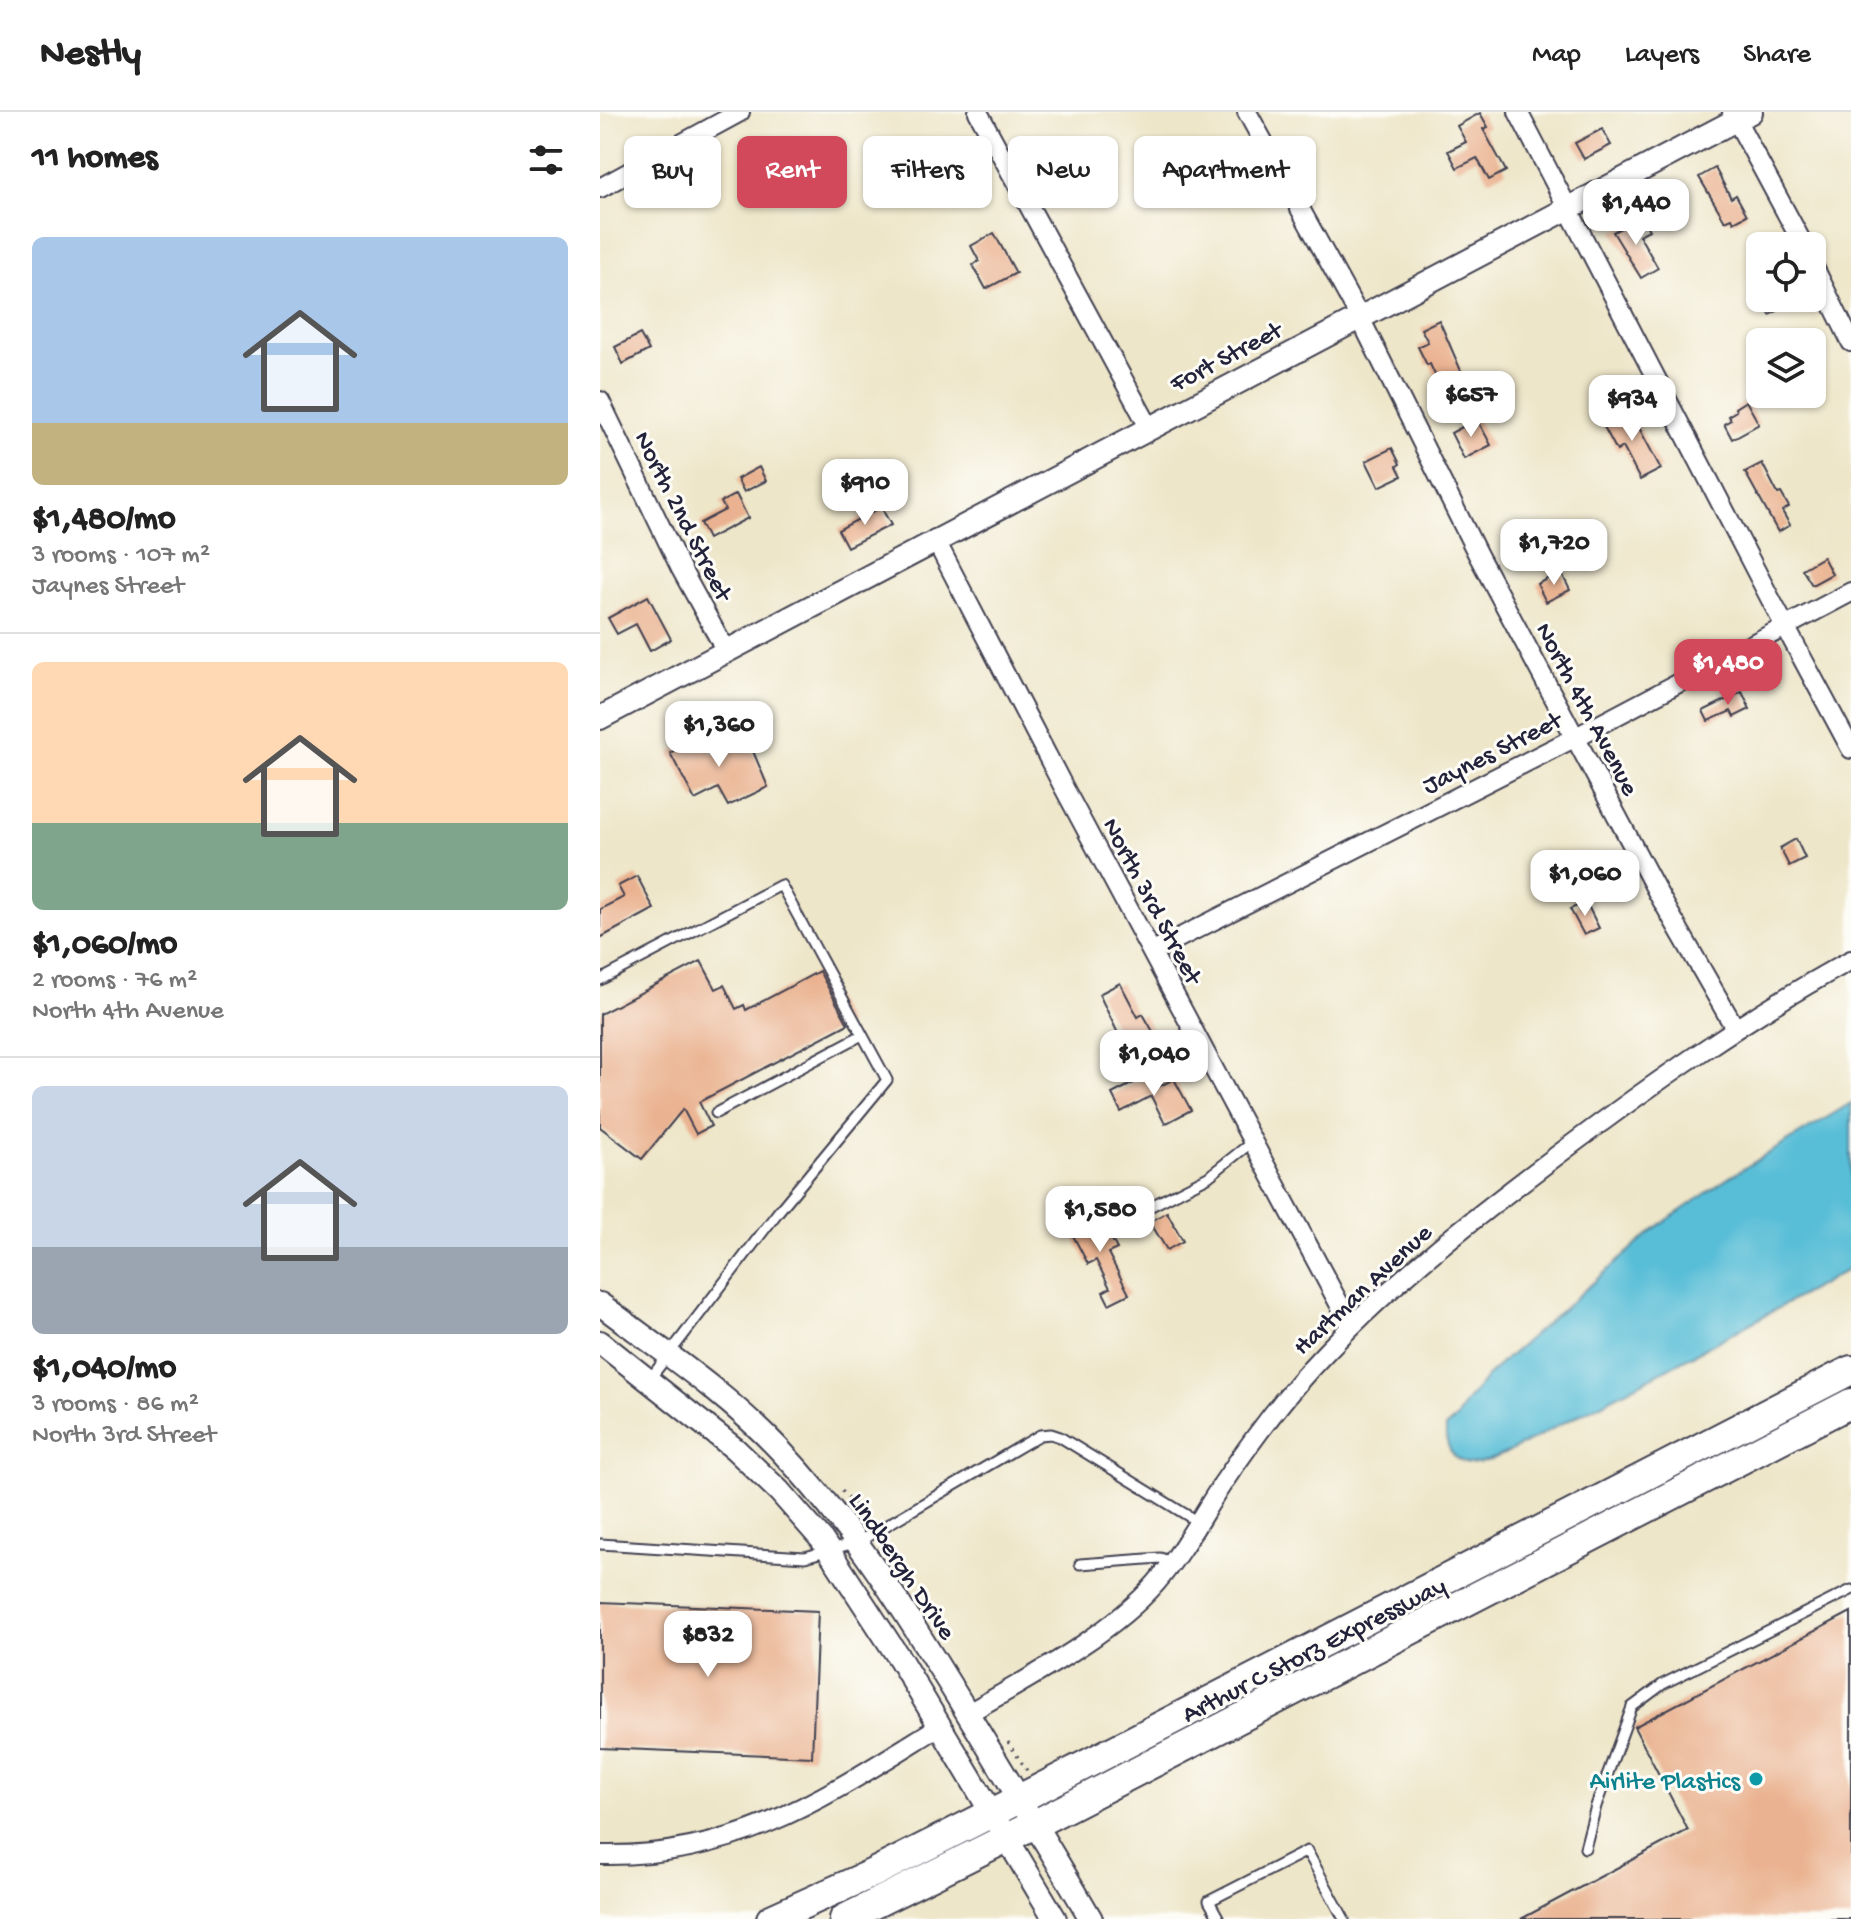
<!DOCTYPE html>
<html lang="en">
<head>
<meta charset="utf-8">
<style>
	body { margin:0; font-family:"Gochi Hand",sans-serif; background:#f2f2f2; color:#222; height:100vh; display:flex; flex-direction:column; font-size:30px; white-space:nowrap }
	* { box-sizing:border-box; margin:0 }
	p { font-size:26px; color:#767676 }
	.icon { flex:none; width:44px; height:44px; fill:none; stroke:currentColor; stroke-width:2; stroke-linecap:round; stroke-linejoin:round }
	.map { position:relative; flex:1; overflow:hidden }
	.details { display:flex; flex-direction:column; background:#fff; width:600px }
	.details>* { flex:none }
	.top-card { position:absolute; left:24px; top:24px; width:760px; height:72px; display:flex; gap:16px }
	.fabs { position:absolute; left:1146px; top:120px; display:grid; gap:16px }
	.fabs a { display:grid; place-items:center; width:80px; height:80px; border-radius:12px; background:#fff; box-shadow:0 2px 6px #0004; font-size:40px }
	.price { position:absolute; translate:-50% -68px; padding:0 18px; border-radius:16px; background:#fff; color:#222; font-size:26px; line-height:52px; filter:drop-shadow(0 2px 4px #0008) }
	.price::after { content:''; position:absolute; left:50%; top:48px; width:24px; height:18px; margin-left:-12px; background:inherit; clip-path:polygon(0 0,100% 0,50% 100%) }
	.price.on { background:#d1495b; color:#fff }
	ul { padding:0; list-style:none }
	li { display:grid; align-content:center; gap:16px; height:424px; padding:0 32px }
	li+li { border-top:2px solid #e0e0e0 }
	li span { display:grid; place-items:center; height:248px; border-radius:12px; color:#555 }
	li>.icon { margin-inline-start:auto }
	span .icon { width:144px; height:144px; fill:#fffc; stroke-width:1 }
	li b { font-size:34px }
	h2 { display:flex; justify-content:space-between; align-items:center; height:96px; padding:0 32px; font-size:34px }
	.tag { padding:0 28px; border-radius:12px; background:#fff; box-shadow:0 2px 6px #0004; font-size:28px; line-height:72px }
	.tag.on { background:#d1495b; color:#fff }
	header { display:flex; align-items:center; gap:48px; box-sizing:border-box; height:112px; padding:0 40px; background:#fff; border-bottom:2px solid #e0e0e0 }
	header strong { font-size:38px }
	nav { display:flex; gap:44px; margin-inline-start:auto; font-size:28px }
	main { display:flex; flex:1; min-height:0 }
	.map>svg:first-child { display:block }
	.water { fill:#59bed7; stroke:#3e7089; stroke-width:2 }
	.building { fill:#eab290 }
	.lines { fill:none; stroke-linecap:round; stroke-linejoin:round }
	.service-casing { stroke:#413f50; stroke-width:13 }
	.minor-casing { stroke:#413f50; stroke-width:22 }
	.tertiary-casing { stroke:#413f50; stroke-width:26 }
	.trunk-casing { stroke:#413f50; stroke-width:32 }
	.path { stroke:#413f50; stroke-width:3; stroke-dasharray:2 6; stroke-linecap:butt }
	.service { stroke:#fff; stroke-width:9 }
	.minor { stroke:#fff; stroke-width:18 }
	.tertiary { stroke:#fff; stroke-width:22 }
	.trunk { stroke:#fff; stroke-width:28 }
	.culture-dot { fill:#0f9aa8; stroke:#fdfcf7; stroke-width:3 }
	.labels { text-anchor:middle; stroke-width:6; stroke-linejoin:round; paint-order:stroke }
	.street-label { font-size:26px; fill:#22223b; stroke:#fdfcf7 }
	.culture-label { font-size:26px; fill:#0d838f; stroke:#fdfcf7; text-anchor:end }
</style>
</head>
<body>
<header>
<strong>Nestly</strong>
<nav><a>Map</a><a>Layers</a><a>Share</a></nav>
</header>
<main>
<section class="details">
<h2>11 homes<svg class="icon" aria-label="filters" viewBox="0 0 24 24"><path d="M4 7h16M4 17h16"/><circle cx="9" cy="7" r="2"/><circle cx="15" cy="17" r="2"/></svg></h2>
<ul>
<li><span style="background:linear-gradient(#a9c7e8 75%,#c2b280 0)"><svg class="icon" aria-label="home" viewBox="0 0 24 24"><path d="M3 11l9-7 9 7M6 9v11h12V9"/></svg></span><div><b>$1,480/mo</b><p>3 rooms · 107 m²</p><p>Jaynes Street</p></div></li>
<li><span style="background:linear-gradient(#ffd9b3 65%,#7fa58c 0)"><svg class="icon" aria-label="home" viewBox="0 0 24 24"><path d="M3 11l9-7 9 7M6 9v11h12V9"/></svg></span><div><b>$1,060/mo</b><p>2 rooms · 76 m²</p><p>North 4th Avenue</p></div></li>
<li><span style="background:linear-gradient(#c9d6e8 65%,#9aa5b1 0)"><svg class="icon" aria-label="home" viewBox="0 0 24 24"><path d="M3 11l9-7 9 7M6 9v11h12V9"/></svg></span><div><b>$1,040/mo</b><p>3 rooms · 86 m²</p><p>North 3rd Street</p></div></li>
</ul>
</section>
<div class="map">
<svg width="1251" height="1807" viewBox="0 0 1251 1807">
	<rect width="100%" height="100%" fill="#fdfcf7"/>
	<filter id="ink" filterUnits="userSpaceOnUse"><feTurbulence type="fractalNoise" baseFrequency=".0125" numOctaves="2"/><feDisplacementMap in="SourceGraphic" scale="16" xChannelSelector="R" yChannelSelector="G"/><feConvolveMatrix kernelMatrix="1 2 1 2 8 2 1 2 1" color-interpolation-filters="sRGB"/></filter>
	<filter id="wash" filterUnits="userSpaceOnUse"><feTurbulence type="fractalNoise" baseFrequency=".006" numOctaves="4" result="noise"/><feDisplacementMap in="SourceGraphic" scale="32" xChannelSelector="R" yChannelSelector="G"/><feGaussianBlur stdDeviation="1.8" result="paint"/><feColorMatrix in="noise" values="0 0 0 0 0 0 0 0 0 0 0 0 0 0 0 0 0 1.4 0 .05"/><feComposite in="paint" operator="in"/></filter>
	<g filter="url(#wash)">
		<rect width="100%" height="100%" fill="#eee6c9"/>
		<path class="water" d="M1251 991V1156C1154 1209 1058 1264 959 1313 940 1323 895 1350 876 1351 853 1353 845 1335 846 1315L857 1306 865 1291 892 1259 1057 1115 1128 1066Z"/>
		<g id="blocks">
			<g class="building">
				<path d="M880 1 888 15 883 17 906 59 889 68 877 46 857 56 848 39 866 30 857 14Z"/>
				<path d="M1002 17 1011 33 984 47 975 31Z"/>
				<path d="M333 25 338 36 301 53 296 42Z"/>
				<path d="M1115 56 1131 86 1136 83 1147 103 1134 110 1132 106 1125 109 1099 65Z"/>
				<path d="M1042 105 1049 118 1039 123 1058 156 1041 166 1013 120Z"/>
				<path d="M394 121 416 161 386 177 373 153 379 149 371 134Z"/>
				<path d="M1160 186H1200L1170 203Z"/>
				<path d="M839 208 868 275 845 285 830 252 827 253 818 235 828 230 821 217Z"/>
				<path d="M40 222 49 238 23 252 15 235Z"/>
				<path d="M1146 289 1159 312 1132 327 1124 312 1131 308 1128 304 1136 299 1135 296Z"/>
				<path d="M1029 297 1061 357 1040 368 1023 335 1017 339 1002 311Z"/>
				<path d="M877 307 891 333 864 347 851 321Z"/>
				<path d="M792 336 800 352 797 354 802 364 779 375 766 349Z"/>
				<path d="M1162 351 1178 382 1181 381 1189 395 1182 399 1190 413 1178 420 1145 360Z"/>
				<path d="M159 355 166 369 144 380 137 367Z"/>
				<path d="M136 382 148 406 108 427 100 411 125 398 121 390Z"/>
				<path d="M281 395 291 413 247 435 238 418Z"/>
				<path d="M1223 445 1232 462 1212 473 1202 457Z"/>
				<path d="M961 460 970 478 946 490 937 472Z"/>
				<path d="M48 484 71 527 50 539 36 512 17 522 8 506Z"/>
				<path d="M1142 580 1150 597 1134 605 1131 599 1108 609 1103 599Z"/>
				<path d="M102 619 113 642 148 627 168 675 128 694 118 676 95 688 70 641 84 633 82 629Z"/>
				<path d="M1196 727 1205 746 1189 754 1180 736Z"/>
				<path d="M37 764 54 797 0 826V797L24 785 18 774Z"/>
				<path d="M986 790 999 816 984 823 970 797Z"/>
				<path d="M101 849 116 877 124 873 136 897 144 893 146 898 219 859 248 912 99 990 111 1014 96 1022 83 997 42 1047 0 1015V902Z"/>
				<path d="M520 871 538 905 543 902 555 923 526 938 499 882Z"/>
				<path d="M551 962 558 975 574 967 591 998 565 1012 551 984 521 1000 512 982Z"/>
				<path d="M567 1100 583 1129 567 1138 550 1110Z"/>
				<path d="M495 1103 500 1112 503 1111 517 1137 508 1141 529 1182 509 1192 503 1180 510 1176 496 1148 488 1152 469 1116Z"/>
				<path d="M0 1490 218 1499 212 1645 0 1636Z"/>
				<path d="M1251 1500V1807H921L1088 1718 1034 1615Z"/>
			</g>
		</g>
	</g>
	<g filter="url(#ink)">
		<use href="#blocks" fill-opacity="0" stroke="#413f50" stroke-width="2"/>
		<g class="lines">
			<g class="service-casing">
				<g id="service">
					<path d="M0 868 181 773 287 968 178 1100 49 1268"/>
					<path d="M116 1001 262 923"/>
					<path d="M518 1111 608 1065 652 1030"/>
					<path d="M0 1432 205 1445 258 1430 440 1323 451 1322 460 1325 598 1410"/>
					<path d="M480 1452 560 1446 572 1450"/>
					<path d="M985 1736 996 1694 1032 1595 1063 1572 1251 1478"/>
					<path d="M619 1807 609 1789 707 1739 744 1807"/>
				</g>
			</g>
			<g class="minor-casing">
				<g id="minor">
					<path d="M378 0 549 315"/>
					<path d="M647 0 759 204 878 443 1059 783 1135 916"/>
					<path d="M918 0 1172 490 1251 637"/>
					<path d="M1132 0 1204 134"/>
					<path d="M0 76 140 0"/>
					<path d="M1212 151 1251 230"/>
					<path d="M0 289 81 457 126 539"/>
					<path d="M335 427 463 674 751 1214"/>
					<path d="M553 839 976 625 1251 480"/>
					<path d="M367 1602C427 1567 511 1523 556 1471 582 1441 601 1404 623 1371 654 1325 689 1278 728 1238 798 1165 878 1103 959 1042 1052 972 1148 904 1251 848"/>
					<path d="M0 1743C139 1746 227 1684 340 1614"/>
				</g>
			</g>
			<g class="tertiary-casing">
				<g id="tertiary">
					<path d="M0 606 1151 0"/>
					<path d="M0 1192C61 1238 126 1281 179 1337 254 1416 307 1502 363 1594 406 1665 449 1735 491 1807"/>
					<path d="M0 1230 135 1337 179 1379 222 1428 301 1549 455 1807"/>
				</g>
			</g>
			<g class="trunk-casing">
				<g id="trunk">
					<path d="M171 1807 273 1761 392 1701 1251 1258"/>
					<path d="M244 1807 435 1712 1251 1291"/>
				</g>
			</g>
			<g class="path">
				<path d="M242 1379 270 1408"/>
				<path d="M284 1427 289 1442"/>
				<path d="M408 1630 428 1660"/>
			</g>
			<use href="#service" class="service"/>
			<use href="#minor" class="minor"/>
			<use href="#tertiary" class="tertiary"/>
			<use href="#trunk" class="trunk"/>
		</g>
	</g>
	<circle class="culture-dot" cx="1156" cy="1667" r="8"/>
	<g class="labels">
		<g class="street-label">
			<text transform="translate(625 243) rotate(-28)" y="9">Fort Street</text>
			<text transform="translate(85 403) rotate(63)" y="9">North 2nd Street</text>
			<text transform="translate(989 596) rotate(62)" y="9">North 4th Avenue</text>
			<text transform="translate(891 639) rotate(-27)" y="9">Jaynes Street</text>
			<text transform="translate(554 788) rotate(62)" y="9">North 3rd Street</text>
			<text transform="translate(761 1176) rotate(-43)" y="9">Hartman Avenue</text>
			<text transform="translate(304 1453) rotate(56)" y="9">Lindbergh Drive</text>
			<text transform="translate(713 1536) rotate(-27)" y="9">Arthur C Storz Expressway</text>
		</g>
		<g class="culture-label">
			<text x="1140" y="1676">Airlite Plastics</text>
		</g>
	</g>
</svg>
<div class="fabs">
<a><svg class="icon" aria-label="locate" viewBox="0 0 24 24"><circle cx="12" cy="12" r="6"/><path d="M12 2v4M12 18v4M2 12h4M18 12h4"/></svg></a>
<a><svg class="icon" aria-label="layers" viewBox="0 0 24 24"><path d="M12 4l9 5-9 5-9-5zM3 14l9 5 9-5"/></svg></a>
</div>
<b class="price" style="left:1036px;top:135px">$1,440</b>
<b class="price" style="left:871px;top:327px">$657</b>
<b class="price" style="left:1032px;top:331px">$934</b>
<b class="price" style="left:265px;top:415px">$910</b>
<b class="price" style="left:954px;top:475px">$1,720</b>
<b class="price on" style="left:1128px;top:595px">$1,480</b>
<b class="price" style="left:119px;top:657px">$1,360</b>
<b class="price" style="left:985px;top:806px">$1,060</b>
<b class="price" style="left:554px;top:986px">$1,040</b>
<b class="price" style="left:500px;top:1142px">$1,580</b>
<b class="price" style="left:108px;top:1567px">$832</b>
<div class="top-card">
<a class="tag">Buy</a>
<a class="tag on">Rent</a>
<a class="tag">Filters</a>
<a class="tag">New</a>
<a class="tag">Apartment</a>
</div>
</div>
</main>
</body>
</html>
